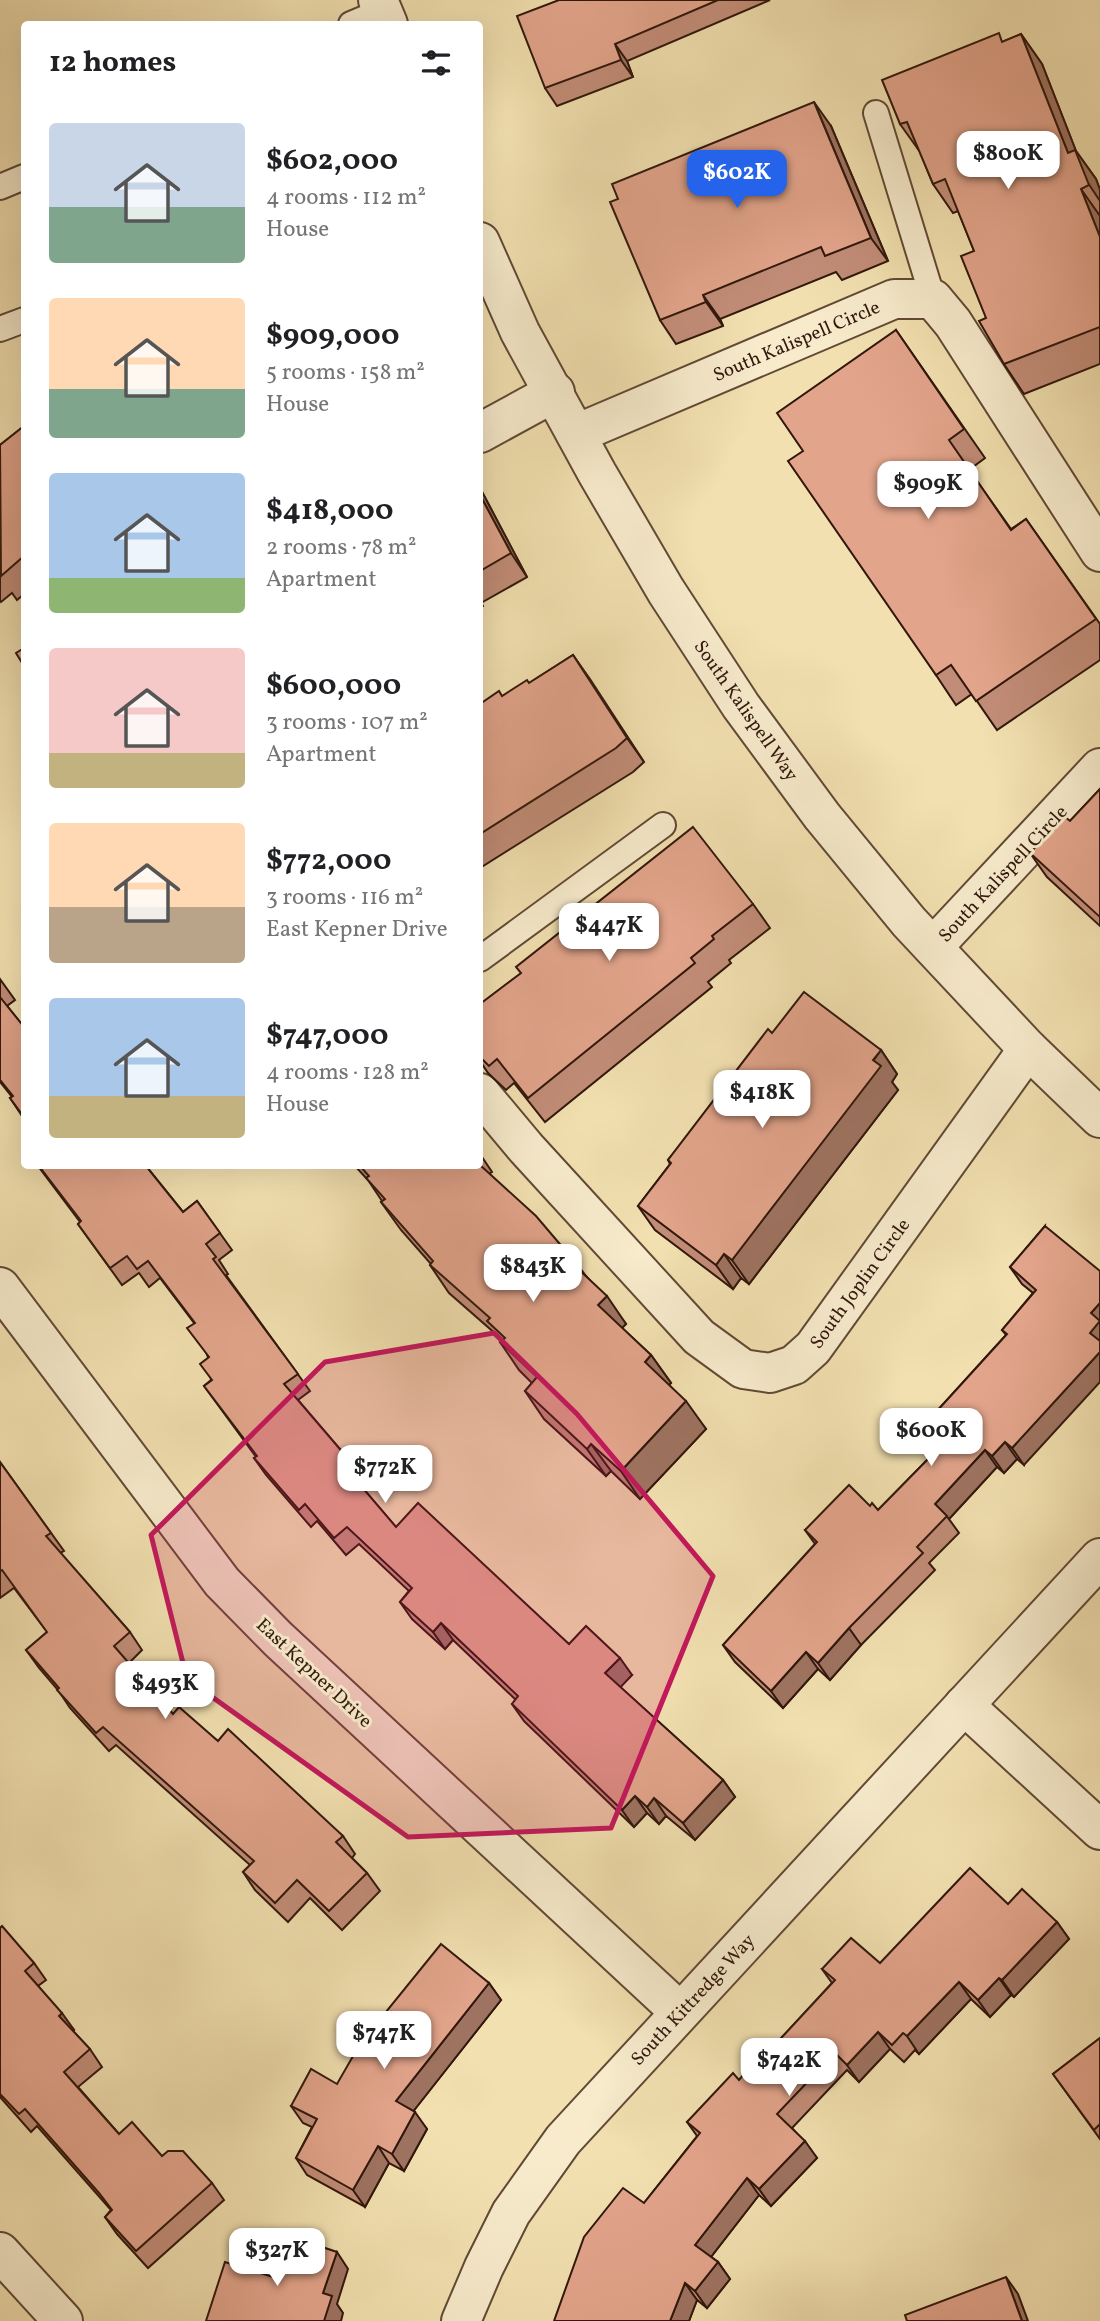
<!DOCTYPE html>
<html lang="en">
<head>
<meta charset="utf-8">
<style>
	body { margin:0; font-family:Vollkorn,serif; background:#f2f2f2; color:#202124; height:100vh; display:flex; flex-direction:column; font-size:26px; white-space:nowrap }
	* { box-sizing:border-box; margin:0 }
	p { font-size:23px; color:#757577 }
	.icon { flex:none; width:38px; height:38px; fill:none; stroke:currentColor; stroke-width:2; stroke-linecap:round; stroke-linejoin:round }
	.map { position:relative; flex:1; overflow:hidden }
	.side { position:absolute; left:21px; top:21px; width:462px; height:1148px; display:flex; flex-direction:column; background:#fff; border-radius:7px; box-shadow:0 7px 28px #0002 }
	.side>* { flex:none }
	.price { position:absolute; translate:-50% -60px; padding:0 16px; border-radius:14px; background:#fff; color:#222; font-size:23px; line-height:46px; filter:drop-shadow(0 2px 4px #0008) }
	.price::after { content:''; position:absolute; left:50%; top:42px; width:21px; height:16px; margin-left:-10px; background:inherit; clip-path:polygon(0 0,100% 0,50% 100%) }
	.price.on { background:#2563eb; color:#fff }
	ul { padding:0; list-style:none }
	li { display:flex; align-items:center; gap:21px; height:175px; padding:0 28px }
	li span { display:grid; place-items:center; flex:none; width:196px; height:140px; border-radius:7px; color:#555 }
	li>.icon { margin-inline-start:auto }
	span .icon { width:84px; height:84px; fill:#fffc; stroke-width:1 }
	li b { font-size:30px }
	h2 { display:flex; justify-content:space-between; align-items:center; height:84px; padding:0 28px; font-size:30px }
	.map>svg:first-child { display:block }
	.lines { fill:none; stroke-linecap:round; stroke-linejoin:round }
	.service-casing { stroke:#614935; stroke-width:28 }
	.minor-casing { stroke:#614935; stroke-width:42 }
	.tertiary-casing { stroke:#614935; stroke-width:42 }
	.service { stroke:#f7ebcc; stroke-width:24 }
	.minor { stroke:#f7ebcc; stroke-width:38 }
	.tertiary { stroke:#f7ebcc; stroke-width:38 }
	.wall { fill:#c28d78; stroke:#31170c; stroke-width:2 }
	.shaded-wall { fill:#9e7361; stroke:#31170c; stroke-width:2 }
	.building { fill:#e2a48b; stroke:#31170c; stroke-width:2 }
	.marked { fill:#c2185b; fill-opacity:0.2; stroke:#c2185b; stroke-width:5; stroke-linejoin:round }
	.labels { text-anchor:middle; stroke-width:6; stroke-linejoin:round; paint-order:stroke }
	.street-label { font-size:19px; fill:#31170c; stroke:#f7ebcc }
</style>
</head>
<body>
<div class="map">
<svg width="1100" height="2321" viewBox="0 0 1100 2321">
	<rect width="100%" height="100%" fill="#f2e0b0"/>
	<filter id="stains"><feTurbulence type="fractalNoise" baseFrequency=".00286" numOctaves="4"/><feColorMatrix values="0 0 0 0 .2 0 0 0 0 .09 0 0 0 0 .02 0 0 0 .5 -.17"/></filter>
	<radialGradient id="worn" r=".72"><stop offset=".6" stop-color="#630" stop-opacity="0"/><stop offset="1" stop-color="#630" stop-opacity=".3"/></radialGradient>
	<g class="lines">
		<g class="service-casing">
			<g id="service">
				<path d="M351 24 382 11"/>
				<path d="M876 113 933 299"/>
				<path d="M0 187 24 177"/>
				<path d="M0 329 24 320"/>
				<path d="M480 959 663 825"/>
			</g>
		</g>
		<g class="minor-casing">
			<g id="minor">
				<path d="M480 433 555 392"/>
				<path d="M576 434 894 299H933L953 323 1100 552"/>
				<path d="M933 947 1100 768"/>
				<path d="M480 1093 526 1148 699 1337 743 1369 770 1373 794 1365 813 1348 1028 1049"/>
				<path d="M0 1287 222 1582 278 1639 680 2012"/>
				<path d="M964 1705 1100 1830"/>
				<path d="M0 2252 63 2321"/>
				<path d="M461 2321 484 2267 511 2213 563 2140 1100 1558"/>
			</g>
		</g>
		<g class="tertiary-casing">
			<g id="tertiary">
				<path d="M378 0 388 24"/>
				<path d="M480 242 520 332 597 473 666 591 741 706 822 816 909 922 1028 1049 1100 1118"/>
			</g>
		</g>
		<use href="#service" class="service"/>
		<use href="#minor" class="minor"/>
		<use href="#tertiary" class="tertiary"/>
	</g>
	<g class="wall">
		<path d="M559 0H770L627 61 633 77 557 106 545 88Z"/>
		<path d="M1021 34 1042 64 1076 151 1096 179 1100 190V364L1024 394 1004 364 986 318 974 251 958 211 953 213 933 184 920 152 900 124 1004 41Z"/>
		<path d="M831 126 888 261 842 280 836 272 720 319 723 326 676 344 660 320Z"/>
		<path d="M896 330 985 458 969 470 1011 529 1026 519 1100 624V660L997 730 972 694 956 705 936 675 803 451Z"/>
		<path d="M24 426V594L17 600 12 593 1 602 0 600V445Z"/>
		<path d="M480 488 527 577 481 603 483 606 480 608Z"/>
		<path d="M573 655 644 762 633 772 480 868V704L503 696 529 683Z"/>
		<path d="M1100 789V926L1047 877 1030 853 1070 821Z"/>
		<path d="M753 904 770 928 729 960 731 963 708 982 712 987 545 1122 514 1083 506 1090 488 1073 480 1061V1004Z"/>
		<path d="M0 979 15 1000 7 1006 24 1027V1119L10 1098 12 1097 0 1082Z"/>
		<path d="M772 1033 881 1050 897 1074 892 1082 898 1090 749 1284 741 1278 733 1289 655 1230 638 1206 670 1164 668 1160Z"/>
		<path d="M480 1154 492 1172 489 1174 576 1263 586 1276 626 1324 622 1328 651 1355 671 1383 669 1385 706 1429 640 1499 611 1471 606 1476 544 1419 525 1391 532 1383 519 1370 500 1342 501 1341 498 1336 449 1293 430 1265 431 1264 401 1230 381 1202 382 1201 368 1180 355 1166H480Z"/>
		<path d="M38 1166H146L183 1212 197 1201 232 1250 219 1260 228 1274 226 1275 310 1391 298 1400 351 1462 363 1479 358 1483 396 1527 569 1644 632 1675 620 1687 723 1780 735 1797 695 1840 666 1816 659 1824 647 1813 634 1827 524 1721 512 1704 516 1700 453 1640 445 1649 412 1619 400 1602 409 1591 359 1544 346 1555 317 1521 311 1527 266 1475 254 1458 256 1457 204 1386 211 1380 208 1357 194 1323 160 1278 149 1287 139 1273 122 1285 78 1224 80 1222Z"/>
		<path d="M1045 1226 1024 1465 1017 1459 1004 1473 997 1467 949 1519 959 1533 929 1563 935 1570 861 1645 830 1680 818 1669 783 1708 735 1662 723 1645 815 1544 805 1530 870 1506 878 1510 932 1455 928 1451 916 1434 1006 1335 1002 1330 1033 1293 1022 1284 1010 1267Z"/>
		<path d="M0 1462 64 1551 60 1553 130 1632 142 1650 129 1663 173 1714 218 1741 343 1836 355 1854 352 1858 367 1873 380 1891 342 1930 310 1898 288 1922 255 1890 243 1872 250 1865 116 1745 109 1751 70 1708 58 1690 39 1668 26 1650 47 1632 14 1588 0 1598Z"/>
		<path d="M1008 1904 1057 1922 1069 1939 1014 1997 1011 1995 990 2017 971 1999 919 2054 915 2050 904 2062 890 2049 859 2082 847 2070 792 2128 817 2158 771 2206 759 2195 711 2257 718 2262 730 2279 707 2308 697 2300 689 2321 644 2203 697 2136 687 2122 739 2080 771 2049 832 1983 822 1969 880 1963Z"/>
		<path d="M0 1928 34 1963 46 1980 38 1986 74 2030 73 2031 90 2049 102 2067 78 2087 119 2134 212 2183 224 2200 148 2268 117 2234 105 2217 111 2210 37 2126 31 2132 0 2097Z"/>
		<path d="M489 1983 501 2000 413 2111 427 2129 404 2171 389 2163 365 2207 307 2175 296 2158 312 2127 303 2123 291 2106 337 2084Z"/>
		<path d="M1100 2038V2139L1053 2074Z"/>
	</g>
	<g class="shaded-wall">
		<path d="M1021 34 1042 64 1076 151 1096 179 1100 190V201L1068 153Z"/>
		<path d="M615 44 627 61 633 77 621 60Z"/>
		<path d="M814 102 831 126 888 261 871 238Z"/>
		<path d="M1081 189 1100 216V237Z"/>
		<path d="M703 295 720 319 723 326 706 302Z"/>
		<path d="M480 488 527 577 511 553 480 495Z"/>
		<path d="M573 655 590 679 644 762 627 738Z"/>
		<path d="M881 1050 897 1074 892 1082 898 1090 749 1284 732 1260Z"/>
		<path d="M724 1254 741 1278 733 1289 716 1265Z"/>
		<path d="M607 1296 626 1324 617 1333 598 1305Z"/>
		<path d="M1100 1303V1347L1090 1333 1091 1313Z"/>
		<path d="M1100 1352V1382L1024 1465 1012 1448Z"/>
		<path d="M651 1355 671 1383 664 1390 645 1362Z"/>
		<path d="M686 1401 706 1429 640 1499 621 1471Z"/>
		<path d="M1005 1442 1017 1459 1004 1473 992 1456Z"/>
		<path d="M591 1444 611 1471 606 1476 587 1449Z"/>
		<path d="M985 1450 997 1467 949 1519 935 1504Z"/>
		<path d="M441 1623 453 1640 445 1649 433 1632Z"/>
		<path d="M849 1628 861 1645 830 1680 818 1663Z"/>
		<path d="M806 1652 818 1669 783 1708 771 1691Z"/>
		<path d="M620 1658 632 1675 617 1691 605 1673Z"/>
		<path d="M723 1780 735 1797 695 1840 683 1823Z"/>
		<path d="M635 1796 647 1813 634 1827 622 1810Z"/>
		<path d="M654 1798 666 1816 659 1824 647 1807Z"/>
		<path d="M1057 1922 1069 1939 1014 1997 1002 1980Z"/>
		<path d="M999 1978 1011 1995 990 2017 978 2000Z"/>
		<path d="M959 1982 971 1999 919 2054 907 2036Z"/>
		<path d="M489 1983 501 2000 408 2118 396 2101Z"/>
		<path d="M62 2013 74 2030 71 2033 59 2016Z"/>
		<path d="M878 2032 890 2049 859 2082 847 2065Z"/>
		<path d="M415 2112 427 2129 404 2171 392 2154Z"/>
		<path d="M805 2141 817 2158 771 2206 759 2189Z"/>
		<path d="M378 2146 389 2163 365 2207 353 2190Z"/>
		<path d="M747 2178 759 2195 707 2262 695 2245Z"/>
		<path d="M337 2252 348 2269 337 2304 343 2313 341 2321H324L323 2293Z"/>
		<path d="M718 2262 730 2279 707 2308 695 2291Z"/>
		<path d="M1006 2277 1018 2294 1028 2321H1022Z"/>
		<path d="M685 2283 697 2300 689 2321H670Z"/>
	</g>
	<g class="building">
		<path d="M559 0H718L615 44 621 60 545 88 517 16Z"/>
		<path d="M999 33 1002 42 1021 34 1068 153 1075 150 1089 185 1081 189 1100 237V327L1004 364 979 321 986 318 961 256 974 251 945 179 933 184 907 122 900 124 882 80Z"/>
		<path d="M814 102 871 238 825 256 821 247 703 295 706 302 660 320 610 202 618 199 612 184Z"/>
		<path d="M896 330 964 429 949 440 1011 530 1026 519 1096 619 976 701 951 665 936 675 788 461 803 451 777 413Z"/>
		<path d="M24 426V556L1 576 0 445Z"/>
		<path d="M480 495 511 553 480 571Z"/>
		<path d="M24 648V666L16 653Z"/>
		<path d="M573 655 627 738 616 748 480 834V704L499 691 502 696 527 680 529 683Z"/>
		<path d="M1100 789V917L1030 853 1064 816 1070 821Z"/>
		<path d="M693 827 753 904 712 936 714 939 691 958 695 963 528 1098 497 1059 489 1066 480 1057V1004L521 973 516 967Z"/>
		<path d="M804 992 881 1050 873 1060 881 1066 732 1260 724 1254 716 1265 638 1206 671 1163 668 1160 768 1029 772 1033Z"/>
		<path d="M0 997 24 1027V1117L10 1098 13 1096 0 1080Z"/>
		<path d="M480 1165 536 1216 576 1263 574 1265 607 1296 598 1305 651 1355 645 1362 686 1401 621 1471 591 1444 587 1449 525 1391 537 1377 500 1342 505 1338 487 1321 490 1318 430 1265 433 1261 381 1202 385 1199 366 1178 369 1176 360 1166Z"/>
		<path d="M39 1166H146L183 1212 197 1201 220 1233 206 1244 216 1257 213 1259 298 1374 284 1384 351 1462 345 1467 396 1527 418 1503 569 1644 586 1626 620 1658 605 1673 723 1780 683 1823 654 1798 647 1807 635 1796 622 1810 512 1704 518 1696 441 1623 433 1632 400 1602 412 1588 347 1527 334 1538 305 1504 299 1510 254 1458 257 1456 204 1386 212 1380 200 1364 209 1357 187 1328 195 1323 148 1261 137 1269 127 1256 110 1268 78 1224 81 1221Z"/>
		<path d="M1045 1226 1100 1271V1303L1091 1313 1100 1321 1090 1333 1100 1341V1352L1012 1448 1005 1442 992 1456 985 1450 935 1504 947 1516 917 1547 923 1553 849 1628 818 1663 806 1652 771 1691 723 1645 817 1542 805 1530 849 1485 870 1506 872 1503 878 1510 935 1452 916 1434 1007 1334 1002 1330 1036 1290 1010 1267Z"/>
		<path d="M0 1462 51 1533 46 1536 130 1632 114 1646 173 1714 179 1707 218 1741 228 1729 343 1836 336 1842 367 1873 329 1911 297 1880 275 1903 243 1872 254 1861 103 1727 96 1733 57 1690 59 1688 26 1650 47 1632 2 1570 0 1571Z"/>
		<path d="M970 1868 1008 1904 1022 1889 1057 1922 1002 1980 999 1978 978 2000 959 1982 907 2036 903 2033 892 2045 878 2032 847 2065 835 2053 777 2114 805 2141 759 2189 747 2178 695 2245 718 2262 695 2291 685 2283 670 2321H554L584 2237 623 2188 644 2203 700 2133 687 2122 733 2073 739 2080 768 2046 771 2049 835 1980 822 1969 851 1938 880 1963Z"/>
		<path d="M2 1926 34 1963 25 1971 62 2013 59 2016 90 2049 64 2072 119 2134 132 2122 162 2156 168 2151H183L212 2183 136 2251 105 2217 112 2210 99 2193 25 2109 19 2114 0 2094V1928Z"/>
		<path d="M441 1944 489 1983 396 2101 415 2112 392 2154 378 2146 353 2190 296 2158 317 2119 291 2106 311 2069 337 2084 360 2044Z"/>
		<path d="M1100 2038V2124L1094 2130 1053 2074Z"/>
		<path d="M286 2235 337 2252 323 2293 332 2296 324 2321H206L225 2262 273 2277Z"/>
		<path d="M1006 2277 1022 2321H907L905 2315Z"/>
	</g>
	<path class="marked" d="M494 1333 577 1414 713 1576 611 1828 408 1837 187 1679 151 1535 325 1362Z"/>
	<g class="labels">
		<g class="street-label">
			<text transform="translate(796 340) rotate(-23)" y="7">South Kalispell Circle</text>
			<text transform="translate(747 710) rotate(55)" y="7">South Kalispell Way</text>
			<text transform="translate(1002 873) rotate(-47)" y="7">South Kalispell Circle</text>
			<text transform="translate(859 1283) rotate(-54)" y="7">South Joplin Circle</text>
			<text transform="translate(315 1672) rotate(43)" y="7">East Kepner Drive</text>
			<text transform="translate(692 1999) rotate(-47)" y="7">South Kittredge Way</text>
		</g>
	</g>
	<rect width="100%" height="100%" filter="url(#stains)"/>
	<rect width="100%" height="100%" fill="url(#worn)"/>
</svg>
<b class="price" style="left:1008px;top:191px">$800K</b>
<b class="price on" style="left:737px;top:210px">$602K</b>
<b class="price" style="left:928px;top:521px">$909K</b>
<b class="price" style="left:609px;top:963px">$447K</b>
<b class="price" style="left:762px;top:1130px">$418K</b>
<b class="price" style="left:533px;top:1304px">$843K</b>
<b class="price" style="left:931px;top:1468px">$600K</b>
<b class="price" style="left:385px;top:1505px">$772K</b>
<b class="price" style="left:165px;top:1721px">$493K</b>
<b class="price" style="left:384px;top:2071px">$747K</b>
<b class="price" style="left:789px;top:2098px">$742K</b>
<b class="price" style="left:277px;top:2288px">$327K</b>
<section class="side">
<h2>12 homes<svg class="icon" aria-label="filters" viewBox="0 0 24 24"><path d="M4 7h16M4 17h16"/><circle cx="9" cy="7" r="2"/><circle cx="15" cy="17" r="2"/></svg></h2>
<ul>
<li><span style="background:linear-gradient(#c9d6e8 60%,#7fa58c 0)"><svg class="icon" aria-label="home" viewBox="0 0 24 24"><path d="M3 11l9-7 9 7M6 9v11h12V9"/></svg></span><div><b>$602,000</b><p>4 rooms · 112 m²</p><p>House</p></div></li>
<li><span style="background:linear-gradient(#ffd9b3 65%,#7fa58c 0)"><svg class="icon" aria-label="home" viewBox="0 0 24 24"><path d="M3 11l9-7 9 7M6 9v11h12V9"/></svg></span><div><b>$909,000</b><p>5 rooms · 158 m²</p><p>House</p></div></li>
<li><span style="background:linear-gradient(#a9c7e8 75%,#8fb573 0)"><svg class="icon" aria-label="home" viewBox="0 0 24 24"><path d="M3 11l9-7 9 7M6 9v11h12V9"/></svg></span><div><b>$418,000</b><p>2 rooms · 78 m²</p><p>Apartment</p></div></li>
<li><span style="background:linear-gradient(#f6c9c9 75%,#c2b280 0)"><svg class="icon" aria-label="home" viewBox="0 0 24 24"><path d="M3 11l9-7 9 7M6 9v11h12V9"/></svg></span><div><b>$600,000</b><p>3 rooms · 107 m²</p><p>Apartment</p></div></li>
<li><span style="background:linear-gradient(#ffd9b3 60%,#b9a48a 0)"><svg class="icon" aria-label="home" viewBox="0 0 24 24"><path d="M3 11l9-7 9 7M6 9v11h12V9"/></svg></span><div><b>$772,000</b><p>3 rooms · 116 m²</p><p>East Kepner Drive</p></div></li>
<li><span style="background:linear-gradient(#a9c7e8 70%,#c2b280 0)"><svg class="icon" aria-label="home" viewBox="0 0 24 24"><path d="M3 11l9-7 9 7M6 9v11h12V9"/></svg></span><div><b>$747,000</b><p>4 rooms · 128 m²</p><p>House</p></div></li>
</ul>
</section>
</div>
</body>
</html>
